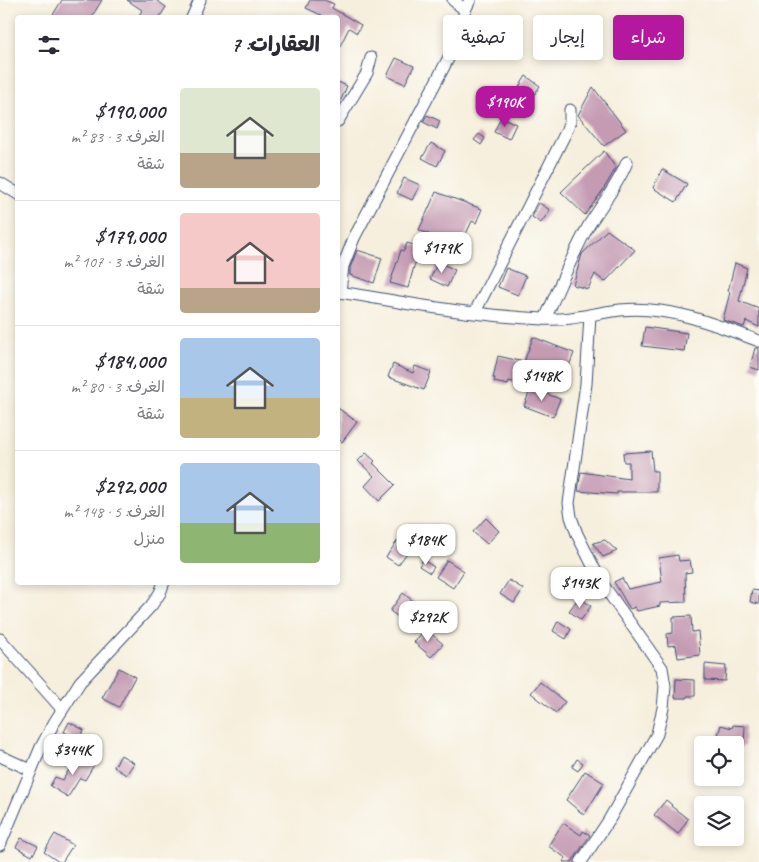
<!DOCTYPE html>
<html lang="ar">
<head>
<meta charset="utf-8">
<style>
	body { margin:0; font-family:Caveat,"Playpen Sans Arabic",sans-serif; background:#f2f2f3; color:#2b2b33; direction:rtl; height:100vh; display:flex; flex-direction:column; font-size:19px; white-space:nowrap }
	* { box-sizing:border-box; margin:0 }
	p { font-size:16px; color:#7c7c81 }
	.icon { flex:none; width:28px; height:28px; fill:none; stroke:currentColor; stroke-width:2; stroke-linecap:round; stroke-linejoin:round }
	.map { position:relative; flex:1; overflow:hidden; direction:ltr }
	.drawer { position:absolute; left:15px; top:15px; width:325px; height:570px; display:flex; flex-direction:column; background:#fff; border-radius:5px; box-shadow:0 2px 8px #0003; direction:rtl }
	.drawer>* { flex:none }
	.banner { position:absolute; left:355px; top:15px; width:329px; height:45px; direction:rtl; display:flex; gap:10px }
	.fabs { position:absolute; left:694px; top:736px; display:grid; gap:10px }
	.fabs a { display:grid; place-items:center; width:50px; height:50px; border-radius:5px; background:#fff; box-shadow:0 2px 8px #0003; font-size:25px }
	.price { position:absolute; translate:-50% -42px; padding:0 11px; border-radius:10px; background:#fff; color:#222; font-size:16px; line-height:32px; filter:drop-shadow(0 1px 2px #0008) }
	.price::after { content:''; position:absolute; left:50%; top:30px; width:15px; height:11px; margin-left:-8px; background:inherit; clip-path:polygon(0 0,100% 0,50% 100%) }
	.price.current { background:#b5179e; color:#fff }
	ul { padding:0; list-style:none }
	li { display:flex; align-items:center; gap:15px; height:125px; padding:0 20px }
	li+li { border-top:1px solid #e1e1e2 }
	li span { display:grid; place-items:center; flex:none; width:140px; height:100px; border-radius:5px; color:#555 }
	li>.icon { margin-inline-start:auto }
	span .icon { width:60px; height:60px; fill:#fffc; stroke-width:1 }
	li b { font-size:21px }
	h2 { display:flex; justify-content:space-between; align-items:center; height:60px; padding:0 20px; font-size:21px }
	.tag { padding:0 18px; border-radius:5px; background:#fff; box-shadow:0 2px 8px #0003; font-size:18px; line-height:45px }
	.tag.current { background:#b5179e; color:#fff }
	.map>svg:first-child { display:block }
	.building { fill:#c59bb4 }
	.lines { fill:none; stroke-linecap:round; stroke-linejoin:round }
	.minor-casing { stroke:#3c4c71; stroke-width:13 }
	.minor { stroke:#fff; stroke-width:11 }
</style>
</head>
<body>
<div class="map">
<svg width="759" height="862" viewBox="0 0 759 862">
	<rect width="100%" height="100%" fill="#fdfcf7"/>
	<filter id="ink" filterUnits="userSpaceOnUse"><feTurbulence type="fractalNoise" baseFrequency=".02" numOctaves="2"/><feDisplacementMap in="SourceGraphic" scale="10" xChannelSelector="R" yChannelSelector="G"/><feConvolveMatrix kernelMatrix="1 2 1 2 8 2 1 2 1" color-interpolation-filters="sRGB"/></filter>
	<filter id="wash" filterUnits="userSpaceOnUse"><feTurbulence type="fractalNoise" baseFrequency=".0096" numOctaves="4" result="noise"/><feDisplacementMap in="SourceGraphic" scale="20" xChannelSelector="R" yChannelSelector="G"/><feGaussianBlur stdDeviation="1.12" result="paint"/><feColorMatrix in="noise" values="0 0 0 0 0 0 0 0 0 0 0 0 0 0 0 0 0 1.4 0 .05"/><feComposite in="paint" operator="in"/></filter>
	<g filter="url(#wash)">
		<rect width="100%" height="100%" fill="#f6efdd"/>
		<g id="blocks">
			<g class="building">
				<path d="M62 0H102L91 18H51Z"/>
				<path d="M127 0H156L166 7 159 18H138L142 10Z"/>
				<path d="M310 0H324L334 4 332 8 361 25 357 33 349 28 338 50V18H320L321 15 306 8Z"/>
				<path d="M396 58 414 66 405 84 387 76Z"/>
				<path d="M526 76 540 86 533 97 519 87Z"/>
				<path d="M338 82 347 86 338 107Z"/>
				<path d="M593 87 626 130 604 146 578 115Z"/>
				<path d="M427 115 440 121 437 129 423 122Z"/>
				<path d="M501 117 516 124 509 139 494 132Z"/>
				<path d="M479 134 485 138 481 145 474 140Z"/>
				<path d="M431 143 445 151 437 166 422 158Z"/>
				<path d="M604 151 616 168 603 190 585 215 561 192Z"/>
				<path d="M662 169 687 184 676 202 653 188Z"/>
				<path d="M404 178 420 185 412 200 397 193Z"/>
				<path d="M436 192 482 209 476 223 472 221 460 247 435 235V237L419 230Z"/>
				<path d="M539 203 550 210 541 223 532 217Z"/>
				<path d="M607 230 635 250 605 282 595 274 588 289 573 285 582 254Z"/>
				<path d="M407 243 424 248 418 264 415 263 408 288 390 283 401 250 404 251Z"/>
				<path d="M357 250 382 258 374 283 350 275V268Z"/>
				<path d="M438 262 455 270 447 287 430 279Z"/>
				<path d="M735 263 747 268 739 301 759 309V327L746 321 744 327 723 320 730 292 728 291Z"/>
				<path d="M506 268 526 276 518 295 498 287Z"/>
				<path d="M645 327 687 333 684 351 642 346Z"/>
				<path d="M533 337 574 353 562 384 520 368 516 383 509 381 508 385 494 382 495 378H493L498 356 524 362Z"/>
				<path d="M755 348H759V370L750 367Z"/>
				<path d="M393 364 413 373 415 366 431 372 424 390 388 377Z"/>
				<path d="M531 388 560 399 553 417 524 406Z"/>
				<path d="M338 408 357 422 342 442 338 438Z"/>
				<path d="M651 451 653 471H657V492H617V494L578 491 581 472 629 479V462H624L623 453Z"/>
				<path d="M366 453 375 461 373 463 395 485 379 501 365 486 374 476 358 461Z"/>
				<path d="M486 518 499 531 487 544 473 532Z"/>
				<path d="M398 540 410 549 398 565 386 557Z"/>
				<path d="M605 540 617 551 603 557 593 543Z"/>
				<path d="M678 555 679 561 690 560 692 572 685 573 686 602 660 603V606L637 611 635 607 630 609 614 582 622 578 628 589 662 582 659 558Z"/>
				<path d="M423 560 434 567 430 573 419 566Z"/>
				<path d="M447 560 464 571 453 588 436 577Z"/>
				<path d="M509 580 523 589 514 603 500 594Z"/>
				<path d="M752 590 759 591V604L750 602Z"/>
				<path d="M403 593 422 608 409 625 390 611Z"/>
				<path d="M579 597 591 606 581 620 569 611Z"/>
				<path d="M691 616 692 632 698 631 700 655 678 658 676 645 668 646 667 634 673 633V617Z"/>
				<path d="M558 621 571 629 566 639 553 631Z"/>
				<path d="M426 629 443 644 431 657 414 642Z"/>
				<path d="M705 664 726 666 725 681 705 680Z"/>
				<path d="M119 668 135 677 119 707 102 698Z"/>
				<path d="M676 679 695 680V696H687V698H675Z"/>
				<path d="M540 682 565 702 556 713 531 693Z"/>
				<path d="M69 722 84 730 79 740 64 732Z"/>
				<path d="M721 725 732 728 733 725 745 726 744 747 731 745V743L717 739Z"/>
				<path d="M78 754 95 763 85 780 80 778 68 797 50 786 55 777 63 780Z"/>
				<path d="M121 755 134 763 126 775 114 767Z"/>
				<path d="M577 759 583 763 578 771 572 767Z"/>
				<path d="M585 771 604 783 584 815 566 800Z"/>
				<path d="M666 800 672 805 671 806 688 819 678 834 654 815Z"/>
				<path d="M563 823 581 835 583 831 590 835 572 862H563L566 858 548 846Z"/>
				<path d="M55 834 73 845 62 862H59L44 852Z"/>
				<path d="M21 838 38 846 32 856 16 847Z"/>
			</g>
		</g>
	</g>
	<g filter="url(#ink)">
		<use href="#blocks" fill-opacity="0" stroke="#3c4c71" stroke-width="1"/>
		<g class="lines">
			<g class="minor-casing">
				<g id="minor">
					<path d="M453 0 465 10"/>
					<path d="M192 18 200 0"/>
					<path d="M338 121 367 73 371 58"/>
					<path d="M0 183 18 194"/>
					<path d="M338 292C369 296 400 303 431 307 468 313 507 317 544 319 570 321 594 313 620 310 668 305 714 324 759 341"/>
					<path d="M340 292 343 266 354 238 458 40 465 10 470 0"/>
					<path d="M475 312 566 132 570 121V110"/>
					<path d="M545 319C559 288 572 255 589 225 602 204 618 185 627 162"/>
					<path d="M0 639 62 709"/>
					<path d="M0 756 31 770"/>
					<path d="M0 845 41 747 54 723 80 682 151 606 160 593 164 582"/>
					<path d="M581 862 609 820 657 734 663 708 665 686 662 668 601 582 577 534 571 517 569 503 586 384 590 315"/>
				</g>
			</g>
			<use href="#minor" class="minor"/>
		</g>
	</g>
</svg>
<div class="fabs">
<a><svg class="icon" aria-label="locate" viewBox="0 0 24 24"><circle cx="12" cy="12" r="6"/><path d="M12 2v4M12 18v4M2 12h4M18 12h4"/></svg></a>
<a><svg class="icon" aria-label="layers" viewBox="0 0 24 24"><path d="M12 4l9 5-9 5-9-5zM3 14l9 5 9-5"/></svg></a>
</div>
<b class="price current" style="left:505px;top:128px">$190K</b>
<b class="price" style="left:442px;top:274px">$179K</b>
<b class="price" style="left:542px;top:402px">$148K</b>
<b class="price" style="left:426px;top:566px">$184K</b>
<b class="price" style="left:580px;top:609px">$143K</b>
<b class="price" style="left:428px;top:643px">$292K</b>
<b class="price" style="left:73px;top:776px">$344K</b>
<div class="banner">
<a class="tag current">شراء</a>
<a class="tag">إيجار</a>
<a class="tag">تصفية</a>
</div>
<section class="drawer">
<h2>العقارات: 7<svg class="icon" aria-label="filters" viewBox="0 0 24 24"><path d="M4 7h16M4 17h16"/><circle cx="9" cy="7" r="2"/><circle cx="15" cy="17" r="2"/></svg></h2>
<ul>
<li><span style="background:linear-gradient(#dfe7d0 65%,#b9a48a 0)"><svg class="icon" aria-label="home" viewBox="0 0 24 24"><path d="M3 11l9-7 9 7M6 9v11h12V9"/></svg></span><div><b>$190,000</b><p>الغرف: 3 · 83 m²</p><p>شقة</p></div></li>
<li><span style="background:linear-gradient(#f6c9c9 75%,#b9a48a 0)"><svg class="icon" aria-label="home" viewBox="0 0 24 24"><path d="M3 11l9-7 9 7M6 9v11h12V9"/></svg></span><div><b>$179,000</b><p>الغرف: 3 · 107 m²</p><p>شقة</p></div></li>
<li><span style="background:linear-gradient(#a9c7e8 60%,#c2b280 0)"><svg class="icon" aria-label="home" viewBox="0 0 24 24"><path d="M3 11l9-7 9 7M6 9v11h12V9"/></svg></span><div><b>$184,000</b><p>الغرف: 3 · 80 m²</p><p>شقة</p></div></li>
<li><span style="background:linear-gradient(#a9c7e8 60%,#8fb573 0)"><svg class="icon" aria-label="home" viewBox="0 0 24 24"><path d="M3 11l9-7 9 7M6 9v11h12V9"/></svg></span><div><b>$292,000</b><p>الغرف: 5 · 148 m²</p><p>منزل</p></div></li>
</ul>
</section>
</div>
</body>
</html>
